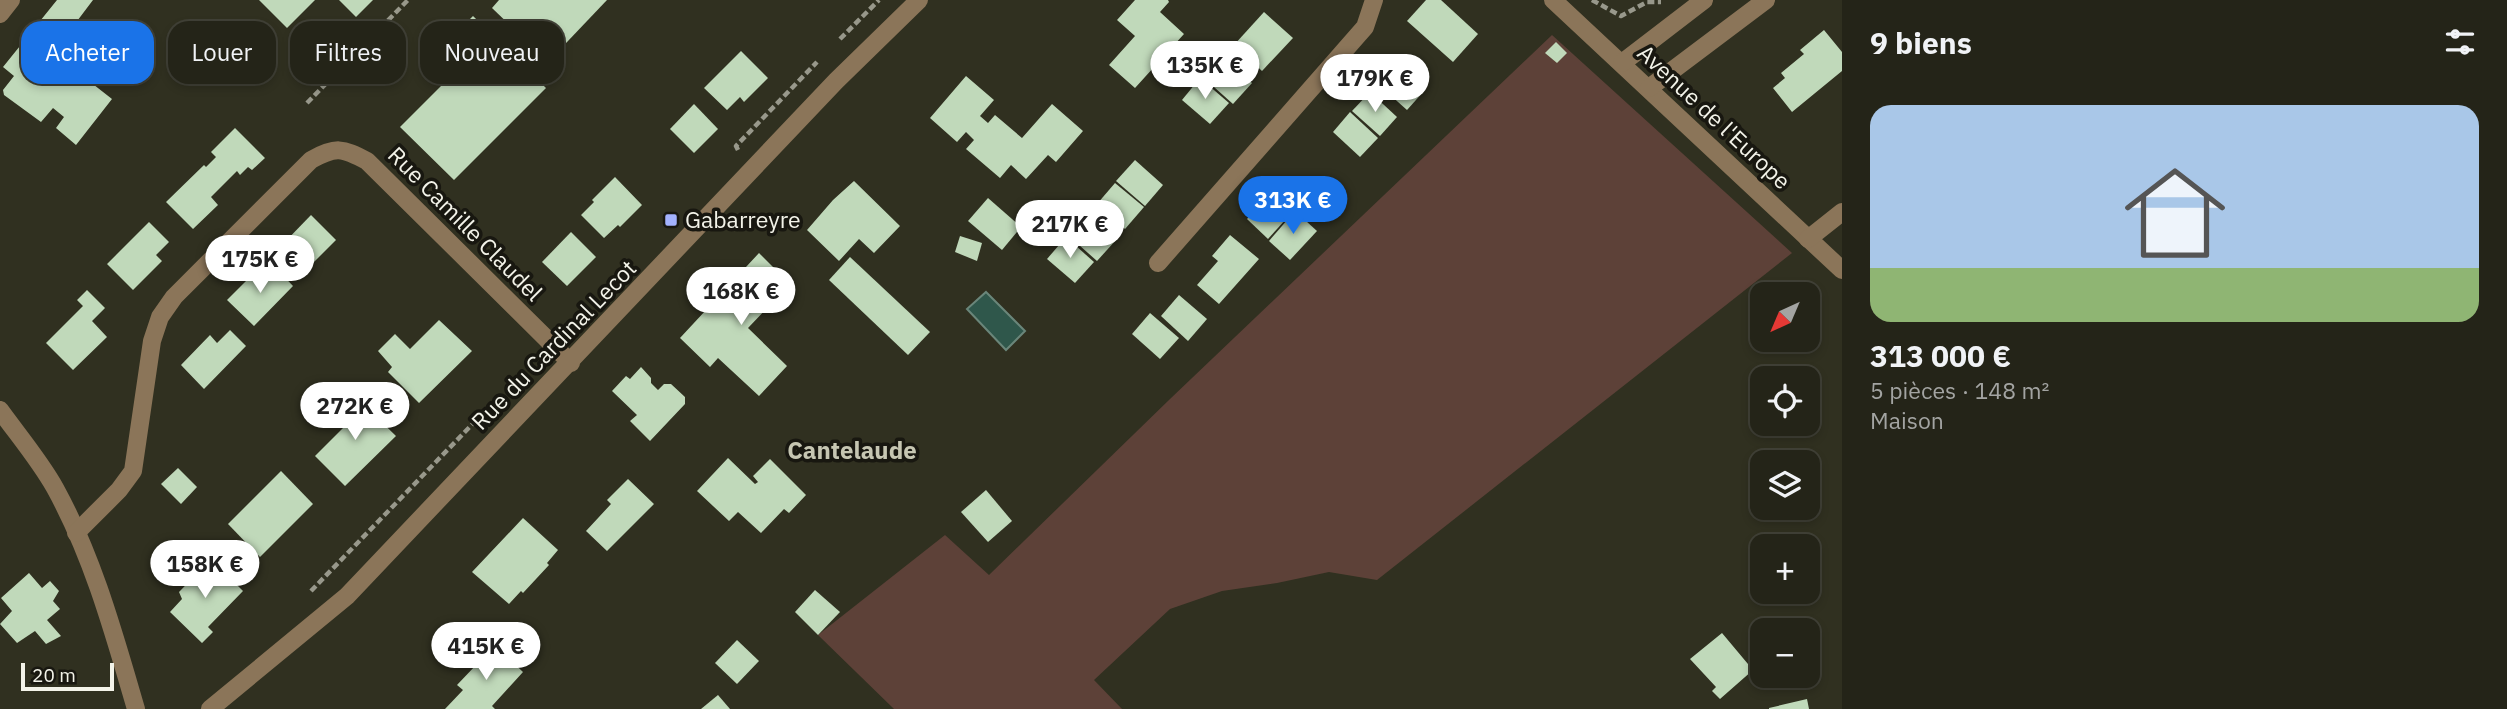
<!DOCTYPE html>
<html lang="fr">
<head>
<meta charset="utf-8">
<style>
	body { margin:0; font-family:"IBM Plex Sans",sans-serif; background:#303025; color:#f1f3f6; height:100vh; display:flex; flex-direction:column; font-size:26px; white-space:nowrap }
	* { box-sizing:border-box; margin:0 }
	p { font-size:23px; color:#a3a4a2 }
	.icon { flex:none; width:38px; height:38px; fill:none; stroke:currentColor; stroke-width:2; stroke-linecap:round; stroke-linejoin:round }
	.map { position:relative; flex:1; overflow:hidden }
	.sheet { display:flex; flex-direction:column; background:#242418; width:665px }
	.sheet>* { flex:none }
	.top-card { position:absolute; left:21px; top:21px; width:665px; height:63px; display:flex; gap:14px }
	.needle { width:46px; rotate:224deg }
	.controls { position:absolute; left:1750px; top:282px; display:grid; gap:14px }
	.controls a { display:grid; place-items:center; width:70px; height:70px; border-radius:14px; background:#242418; box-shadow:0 4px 10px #0003,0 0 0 2px #414137; font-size:35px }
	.scale { position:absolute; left:21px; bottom:18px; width:93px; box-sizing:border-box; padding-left:7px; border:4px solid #f3f3e9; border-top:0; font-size:19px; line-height:24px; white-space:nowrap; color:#f3f3e9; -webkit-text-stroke:5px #181710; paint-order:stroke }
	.price { position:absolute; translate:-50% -60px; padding:0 16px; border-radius:24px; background:#fff; color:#222; font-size:23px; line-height:46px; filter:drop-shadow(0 2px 4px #0008) }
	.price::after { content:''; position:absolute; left:50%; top:42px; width:21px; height:16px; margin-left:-10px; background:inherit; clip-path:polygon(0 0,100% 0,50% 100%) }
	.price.on { background:#1a73e8; color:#fff }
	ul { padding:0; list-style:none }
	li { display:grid; align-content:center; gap:14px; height:371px; padding:0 28px }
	li span { display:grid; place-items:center; height:217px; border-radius:21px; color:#555 }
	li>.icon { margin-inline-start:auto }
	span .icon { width:126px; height:126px; fill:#fffc; stroke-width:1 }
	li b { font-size:30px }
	h2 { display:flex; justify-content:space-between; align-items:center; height:84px; padding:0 28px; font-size:30px }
	.chip { padding:0 24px; border-radius:21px; background:#242418; box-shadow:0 4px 10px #0003,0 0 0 2px #414137; font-size:24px; line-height:63px }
	.chip.on { background:#1a73e8; color:#fff }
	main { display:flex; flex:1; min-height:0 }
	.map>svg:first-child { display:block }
	.green { fill:#5d4138 }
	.water { fill:#2f574b; stroke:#6a867a; stroke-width:2 }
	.building { fill:#c0d9ba }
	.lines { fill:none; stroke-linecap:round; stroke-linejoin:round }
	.path { stroke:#98988b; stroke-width:4.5; stroke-dasharray:7 3.5; stroke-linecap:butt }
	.minor { stroke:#8b7559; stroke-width:18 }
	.poi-dot { fill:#a3b2fd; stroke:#181710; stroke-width:2.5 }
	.labels { text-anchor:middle; stroke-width:7; stroke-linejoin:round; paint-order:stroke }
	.street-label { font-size:23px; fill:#f3f3e9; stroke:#181710 }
	.poi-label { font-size:23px; fill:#f3f3e9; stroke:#181710; text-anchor:start }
	.neighbourhood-label { font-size:24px; font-weight:bold; fill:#c6c6b2; stroke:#181710 }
</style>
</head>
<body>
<main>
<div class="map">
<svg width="1842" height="709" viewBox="0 0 1842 709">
	<rect width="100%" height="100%" fill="#303020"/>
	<path class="green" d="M1552 35 1792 253 1377 580 1329 572 1277 583 1222 591 1170 609 1094 680 1122 709H894L818 635 945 535 989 575 1170 399Z"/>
	<g class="water">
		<path d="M135 33 140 35 153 47 127 81H115L111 77 110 65Z"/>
		<path d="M986 292 1025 331 1006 350 967 309Z"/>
	</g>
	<g class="building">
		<path d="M57 0H93L62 41 75 52 66 63 112 99 76 145 56 128 64 117 53 108 41 122 4 95 3 90 14 76 3 67Z"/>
		<path d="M259 0H315L287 28Z"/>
		<path d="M339 0H373L356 17Z"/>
		<path d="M499 0H607L548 62 492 8Z"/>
		<path d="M1135 0H1168L1169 2 1160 12 1184 34 1135 88 1109 65 1135 36 1117 20Z"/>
		<path d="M1426 0H1441L1478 34 1453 62 1407 21Z"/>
		<path d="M1264 12 1293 38 1262 71 1234 45Z"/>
		<path d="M473 16 546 88 454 180 400 127 449 78 430 59Z"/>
		<path d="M1824 30 1842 52V71L1792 112 1773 88 1785 78 1781 73 1804 54 1800 50Z"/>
		<path d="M1556 42 1567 53 1557 63 1545 53Z"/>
		<path d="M741 51 768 78 744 102 740 97 727 110 704 88Z"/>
		<path d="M1224 58 1252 83 1233 104 1205 79Z"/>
		<path d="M1397 65 1424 91 1407 110 1379 85Z"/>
		<path d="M966 76 994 100 980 116 988 123 995 115 1022 138 1052 104 1083 131 1056 162 1048 155 1026 179 1011 165 1000 178 966 149 974 140 966 132 957 142 930 118Z"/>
		<path d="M1200 78 1229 103 1210 124 1182 100Z"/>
		<path d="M1370 92 1397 117 1380 136 1352 111Z"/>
		<path d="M694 104 718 129 694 153 670 129Z"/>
		<path d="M1350 112 1378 138 1360 157 1333 132Z"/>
		<path d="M235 128 265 158 252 170 248 167 240 175 237 171 211 197 218 205 193 229 166 202 204 165 206 167 216 157 211 152Z"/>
		<path d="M1135 160 1163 185 1145 206 1116 181Z"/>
		<path d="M615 177 642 205 620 227 618 225 604 238 581 215 594 202 592 200Z"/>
		<path d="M854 181 900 226 874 253 859 239 839 261 807 230 833 200Z"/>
		<path d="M1115 183 1144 207 1125 229 1097 204Z"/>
		<path d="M1273 190 1295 209 1268 239 1247 219Z"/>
		<path d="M988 198 1021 227 1002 250 968 221Z"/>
		<path d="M1295 211 1317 231 1290 260 1269 241Z"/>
		<path d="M311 215 336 240 305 271 280 247Z"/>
		<path d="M1088 215 1116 240 1097 261 1070 237Z"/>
		<path d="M149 222 169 242 156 255 162 261 133 290 107 264Z"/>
		<path d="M571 232 596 257 567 286 542 262Z"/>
		<path d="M1230 235 1259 259 1219 304 1197 285 1218 261 1212 256Z"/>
		<path d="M960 236 982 243 977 261 955 252Z"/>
		<path d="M1066 237 1094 262 1075 283 1047 259Z"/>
		<path d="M759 253 790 284 748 328 787 366 759 396 718 358 710 367 680 338Z"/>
		<path d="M850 257 930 332 908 355 829 280Z"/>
		<path d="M274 266 293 286 254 326 227 300 254 273 261 279Z"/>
		<path d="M87 290 105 308 92 321 107 337 73 370 46 343 83 306 77 300Z"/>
		<path d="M1179 295 1207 319 1188 341 1161 316Z"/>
		<path d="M1150 313 1179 338 1160 359 1132 334Z"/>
		<path d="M439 320 472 351 419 403 388 372 392 367 378 351 395 334 410 349Z"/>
		<path d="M230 330 246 346 204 389 181 365 210 335 217 343Z"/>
		<path d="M641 367 651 378V383L658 390 664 384H671L685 397V404L650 441 630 421 637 415 612 391 626 376 630 379Z"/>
		<path d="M355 396 396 436 345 486 315 456 343 428 333 418Z"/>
		<path d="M728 458 755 484 758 482 753 476 770 459 806 495 789 513 784 509 761 533 738 512 729 521 697 491Z"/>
		<path d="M178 468 197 487 181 504 161 484Z"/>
		<path d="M281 471 313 504 260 557 228 524Z"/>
		<path d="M628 479 654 504 607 551 586 531 611 504 607 500Z"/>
		<path d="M986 490 1012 521 988 542 961 512Z"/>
		<path d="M523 518 558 550 547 563 549 565 523 593 521 591 509 604 472 572Z"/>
		<path d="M211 559 243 591 208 627 213 632 202 643 170 612 182 599 179 592Z"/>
		<path d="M29 573 42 588 50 581 59 591 53 601 60 609 47 620 61 636 46 644 35 631 17 643 0 624 12 611 1 598Z"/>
		<path d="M815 590 840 612 818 635 795 612Z"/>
		<path d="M1722 633 1753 670 1720 699 1712 691 1716 687 1690 659Z"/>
		<path d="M737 640 759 661 737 684 715 663Z"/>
		<path d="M495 645 523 672 492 706 495 709H445L463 690 457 685Z"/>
		<path d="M718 695 730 709H701Z"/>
		<path d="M1807 699 1809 709H1769V708Z"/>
	</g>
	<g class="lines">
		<g class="path">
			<path d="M1592 0 1621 16 1647 2H1661"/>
			<path d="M840 39 879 0"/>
			<path d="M307 103 408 0"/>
			<path d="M738 150 736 146 817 62"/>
			<path d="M311 591 490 406"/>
		</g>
		<g class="minor">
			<path d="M1553 0 1842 270"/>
			<path d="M0 14 11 0"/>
			<path d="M1622 63 1704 0"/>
			<path d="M1649 88 1766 0"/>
			<path d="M1808 239 1842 212"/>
			<path d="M1158 263 1365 27 1374 0"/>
			<path d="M0 410C18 435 40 461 55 488 93 557 114 634 136 709"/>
			<path d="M76 533 119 490 133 471 152 341 160 317 174 297 311 160C336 146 342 148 367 161L571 363"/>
			<path d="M210 709 347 596 836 81 919 0"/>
		</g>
	</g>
	<rect class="poi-dot" x="664" y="213" width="14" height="14" rx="3.5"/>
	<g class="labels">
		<g class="street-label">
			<text transform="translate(1714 117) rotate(43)" y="8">Avenue de l'Europe</text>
			<text transform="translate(465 224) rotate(45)" y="8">Rue Camille Claudel</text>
			<text transform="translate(554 345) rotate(-46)" y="8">Rue du Cardinal Lecot</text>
		</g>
		<g class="poi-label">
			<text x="685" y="228">Gabarreyre</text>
		</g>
		<g class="neighbourhood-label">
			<text x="852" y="459">Cantelaude</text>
		</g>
	</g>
</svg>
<div class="controls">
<a><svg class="needle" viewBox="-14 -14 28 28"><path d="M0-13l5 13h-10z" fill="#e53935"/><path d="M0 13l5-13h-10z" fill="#a3a4a2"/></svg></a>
<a><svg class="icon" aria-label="locate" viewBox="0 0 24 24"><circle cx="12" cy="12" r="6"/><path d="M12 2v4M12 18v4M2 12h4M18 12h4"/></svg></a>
<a><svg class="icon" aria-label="layers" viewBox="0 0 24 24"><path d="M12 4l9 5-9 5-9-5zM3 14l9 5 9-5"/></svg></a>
<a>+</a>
<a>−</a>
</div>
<div class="scale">20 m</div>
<b class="price" style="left:1205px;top:101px">135K €</b>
<b class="price" style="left:1375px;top:114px">179K €</b>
<b class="price on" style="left:1293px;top:236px">313K €</b>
<b class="price" style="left:1070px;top:260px">217K €</b>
<b class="price" style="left:260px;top:295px">175K €</b>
<b class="price" style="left:741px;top:327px">168K €</b>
<b class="price" style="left:355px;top:442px">272K €</b>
<b class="price" style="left:205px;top:600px">158K €</b>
<b class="price" style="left:486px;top:682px">415K €</b>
<div class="top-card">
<a class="chip on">Acheter</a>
<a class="chip">Louer</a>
<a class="chip">Filtres</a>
<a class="chip">Nouveau</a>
</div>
</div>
<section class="sheet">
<h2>9 biens<svg class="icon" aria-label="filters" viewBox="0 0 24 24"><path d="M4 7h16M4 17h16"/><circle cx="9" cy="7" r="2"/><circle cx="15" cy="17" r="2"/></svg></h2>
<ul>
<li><span style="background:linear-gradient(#a9c7e8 75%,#8fb573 0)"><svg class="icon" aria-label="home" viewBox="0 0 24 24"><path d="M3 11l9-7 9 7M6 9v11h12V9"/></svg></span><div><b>313 000 €</b><p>5 pièces · 148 m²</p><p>Maison</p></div></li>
</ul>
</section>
</main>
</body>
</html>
